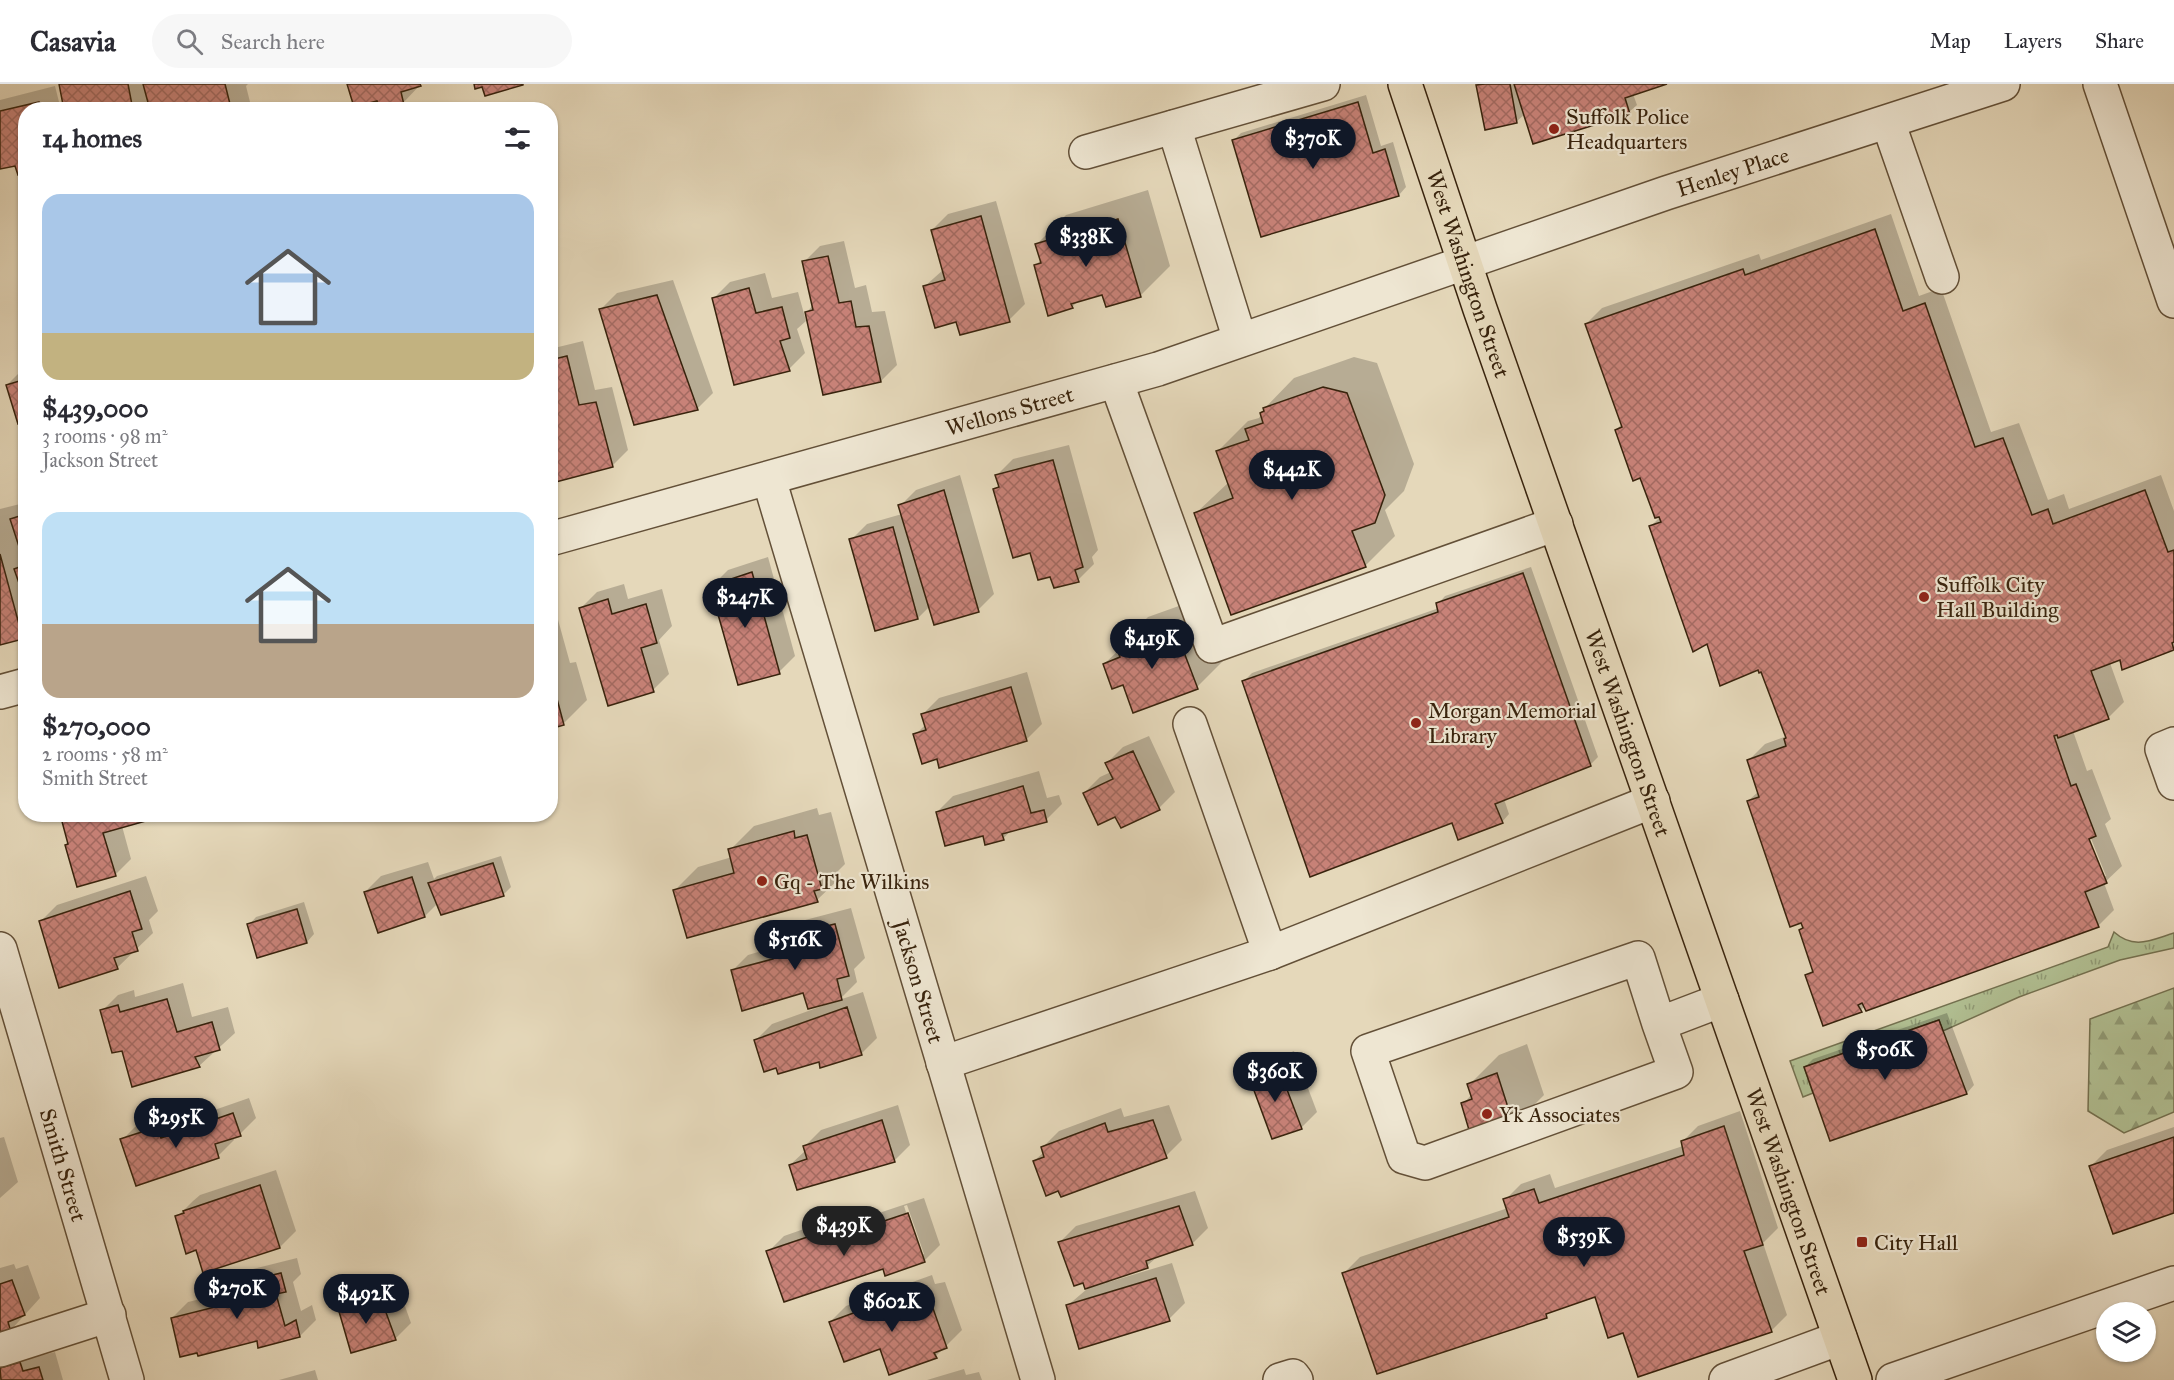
<!DOCTYPE html>
<html lang="en">
<head>
<meta charset="utf-8">
<style>
	body { margin:0; font-family:"IM FELL Great Primer",serif; background:#f7f7f7; color:#2b2b33; height:100vh; display:flex; flex-direction:column; font-size:22px; white-space:nowrap }
	* { box-sizing:border-box; margin:0 }
	p { font-size:20px; color:#7c7c81 }
	.icon { flex:none; width:33px; height:33px; fill:none; stroke:currentColor; stroke-width:2; stroke-linecap:round; stroke-linejoin:round }
	.map { position:relative; flex:1; overflow:hidden }
	.drawer { position:absolute; left:18px; top:18px; width:540px; height:720px; display:flex; flex-direction:column; background:#fff; border-radius:24px; box-shadow:0 2px 4px #0004 }
	.drawer>* { flex:none }
	.buttons { position:absolute; left:2096px; top:1218px; display:grid; gap:12px }
	.buttons a { display:grid; place-items:center; width:60px; height:60px; border-radius:50%; background:#fff; box-shadow:0 2px 4px #0004; font-size:30px }
	.price { position:absolute; translate:-50% -51px; padding:0 14px; border-radius:21px; background:#111827; color:#fff; font-size:20px; line-height:39px; filter:drop-shadow(0 2px 3px #0008) }
	.price::after { content:''; position:absolute; left:50%; top:36px; width:18px; height:14px; margin-left:-9px; background:inherit; clip-path:polygon(0 0,100% 0,50% 100%) }
	.price.selected { background:#222; color:#fff }
	ul { padding:0; list-style:none }
	li { display:grid; align-content:center; gap:12px; height:318px; padding:0 24px }
	li span { display:grid; place-items:center; height:186px; border-radius:18px; color:#555 }
	li>.icon { margin-inline-start:auto }
	span .icon { width:108px; height:108px; fill:#fffc; stroke-width:1 }
	li b { font-size:26px }
	h2 { display:flex; justify-content:space-between; align-items:center; height:72px; padding:0 24px; font-size:26px }
	header { display:flex; align-items:center; gap:36px; box-sizing:border-box; height:84px; padding:0 30px; background:#fff; border-bottom:2px solid #e1e1e2 }
	header strong { font-size:28px }
	nav { display:flex; gap:33px; margin-inline-start:auto; font-size:21px }
	.search { width:420px; height:54px; background:#f7f7f7; display:flex; align-items:center; gap:15px; box-sizing:border-box; padding:0 21px; border-radius:33px; color:#7c7c81; font-size:22px }
	.map>svg:first-child { display:block }
	.grass { fill:url(#grass-tufts); stroke:#747150; stroke-width:1.5 }
	.forest { fill:url(#forest-firs); stroke:#747150; stroke-width:1.5 }
	.shadow { fill:#0003; fill-rule:evenodd }
	.building { fill:url(#building-cross-hatch); stroke:#38230d; stroke-width:1.5 }
	.lines { fill:none; stroke-linecap:round; stroke-linejoin:round }
	.minor-casing { stroke:#635038; stroke-width:36 }
	.major-casing { stroke:#38230d; stroke-width:36 }
	.minor { stroke:#eee6d2; stroke-width:33 }
	.major { stroke:#e5d8ba; stroke-width:33 }
	.poi-dot { fill:#8f2418; stroke:#eee6d2; stroke-width:2 }
	.labels { text-anchor:middle; stroke-width:4.5; stroke-linejoin:round; paint-order:stroke }
	.poi-label { font-size:22px; fill:#38230d; stroke:#eee6d2; text-anchor:start }
	.street-label { font-size:22px; fill:#38230d; stroke:#eee6d2 }
</style>
</head>
<body>
<header>
<strong>Casavia</strong>
<div class="search"><svg class="icon" aria-label="search" viewBox="0 0 24 24"><circle cx="10" cy="10" r="6"/><path d="M15 15l6 6"/></svg>Search here</div>
<nav><a>Map</a><a>Layers</a><a>Share</a></nav>
</header>
<div class="map">
<svg width="2174" height="1296" viewBox="0 0 2174 1296">
	<defs>
		<pattern id="grass-tufts" width="24" height="20" patternUnits="userSpaceOnUse" patternTransform="scale(1.5)"><rect width="24" height="20" fill="#b1bf92"/><path d="M3 7l-1-3M5 7V3M7 7l1-3M15 17l-1-3M17 17v-4M19 17l1-3" fill="none" stroke="#919b76"/></pattern>
		<pattern id="forest-firs" width="22" height="20" patternUnits="userSpaceOnUse" patternTransform="scale(1.5)"><rect width="22" height="20" fill="#b1bf92"/><path d="M5 1l3.5 6h-7zM16 11l3.5 6h-7z" fill="#919b76"/></pattern>
		<pattern id="building-cross-hatch" width="8" height="8" patternUnits="userSpaceOnUse" patternTransform="scale(1.5)"><rect width="8" height="8" fill="#c88278"/><path d="M0 0l8 8M0 8l8-8" fill="none" stroke="#a36a61"/></pattern>
	</defs>
	<rect width="100%" height="100%" fill="#e5d8ba"/>
	<filter id="stains"><feTurbulence type="fractalNoise" baseFrequency=".00333" numOctaves="4"/><feColorMatrix values="0 0 0 0 .2 0 0 0 0 .09 0 0 0 0 .02 0 0 0 .5 -.17"/></filter>
	<radialGradient id="worn" r=".72"><stop offset=".6" stop-color="#630" stop-opacity="0"/><stop offset="1" stop-color="#630" stop-opacity=".3"/></radialGradient>
	<path class="grass" d="M2114 848C2134 866 2151 856 2174 849V864L2120 876 2019 913 1943 947 1939 936 1804 983 1813 1009 1803 1013 1790 977 2108 863Z"/>
	<path class="forest" d="M2174 904V1028L2124 1049 2088 1027 2090 935Z"/>
	<g class="shadow">
		<path d="M61 0H248L246 2 252 26H66Z"/>
		<path d="M349 0H421L403 19 378 15Z"/>
		<path d="M1478 0H1662L1633 10 1637 21 1629 28 1525 30 1516 38 1486 44Z"/>
		<path d="M55 2 61 26H26L16 80 0 84V16Z"/>
		<path d="M1366 11 1381 62 1393 58 1406 103 1399 111 1234 56 1241 49Z"/>
		<path d="M1148 106 1170 182 1140 212 1103 209 1079 216 1072 223 1035 182 1041 176 1037 160 1066 131Z"/>
		<path d="M996 117 1025 220 1009 236H957L925 202 943 186 932 146 948 130Z"/>
		<path d="M1891 130 1919 212 1941 204 1991 348 2019 339 2048 416 2064 410 2069 425 2161 391 2174 427V565L2123 584 2121 574 2110 579 2124 618 2108 634 2073 647 2087 687 2092 685 2111 735 2105 740 2122 782 2104 799 2114 826 2098 842 1865 922 1861 926 1807 892 1813 885 1800 846 1804 842 1748 717 1759 707 1749 676 1765 660 1787 652 1762 586 1708 558 1651 442 1663 430 1616 346 1622 340 1586 240 1602 224 1759 170 1761 176ZM2088 747 2106 792H2102L2085 748Z"/>
		<path d="M844 157 855 204 866 201 872 228 885 227 897 281 881 297 824 309 807 228 813 221 804 178 820 162Z"/>
		<path d="M765 189 772 214 798 208 806 237 797 245 805 269 789 285 714 214 730 198Z"/>
		<path d="M673 196 713 309 697 325 601 225 617 209Z"/>
		<path d="M583 257 595 306 612 303 628 366 612 382 553 397 550 387V265Z"/>
		<path d="M1354 273 1377 279 1414 380 1404 407 1385 426 1395 452 1365 482 1196 429 1229 398 1218 367 1248 337 1259 334 1265 324 1294 294Z"/>
		<path d="M23 285H26V336L7 301Z"/>
		<path d="M1069 361 1098 466 1092 473 1094 480 1078 496 1051 491 995 406 1000 401 997 391 1013 375Z"/>
		<path d="M960 391 994 510 978 526 930 522 918 534 851 456 867 440 902 430 900 422 916 406Z"/>
		<path d="M24 419 26 422V551L22 554 0 560V425Z"/>
		<path d="M768 473 795 572 779 588 712 502 728 486Z"/>
		<path d="M1531 483 1598 673 1590 681 1504 715 1509 730 1502 738 1453 737 1244 597 1252 589 1439 524 1438 520 1445 512Z"/>
		<path d="M624 500 628 515 662 505 672 542 659 556 669 590 653 606 581 524 597 508Z"/>
		<path d="M1204 513 1227 573 1197 603 1124 599 1104 580 1119 566 1118 563 1148 533Z"/>
		<path d="M557 532 570 579 576 578 587 616 563 640 550 643V534Z"/>
		<path d="M1027 588 1042 640 1026 656 938 673 915 651 926 640 923 630 939 614Z"/>
		<path d="M1149 652 1175 708 1159 724 1121 742 1116 731 1084 709 1100 693 1111 688 1107 679 1123 663Z"/>
		<path d="M1039 687 1047 714 1059 711 1062 720 1046 736 1011 746 1003 755 984 750 937 728 953 712Z"/>
		<path d="M817 724 819 731 831 728 845 780 838 787 841 793 817 816 675 806 698 783 732 773 730 766 754 742Z"/>
		<path d="M62 730H155L152 734 122 742 131 775 115 791 69 759Z"/>
		<path d="M501 772 511 803 503 811 438 819 425 832 379 847 365 808 381 792 428 778 434 795 437 792Z"/>
		<path d="M146 792 158 827 149 836 153 849 117 884 41 837 57 821Z"/>
		<path d="M304 818 314 850 307 858 249 841 256 833Z"/>
		<path d="M851 824 865 874 854 885 857 898 839 916 863 908 877 954 861 970 777 983 756 956 772 940 825 921 824 919 805 908 732 887 748 871 772 864 770 857 786 841Z"/>
		<path d="M183 899 192 933 228 923 235 949 199 982 123 965 102 927 118 911 134 906 135 913Z"/>
		<path d="M1947 929 1974 1001 1967 1009 1831 1056 1805 983 1813 975Z"/>
		<path d="M1527 960 1544 1011 1514 1041 1463 1020 1472 1010 1469 1001 1499 971Z"/>
		<path d="M1294 967 1317 1028 1301 1044 1250 994 1266 978Z"/>
		<path d="M249 1014 256 1034 240 1050 233 1053 234 1056 218 1072 122 1056 138 1040 173 1028 177 1039Z"/>
		<path d="M898 1021 910 1061 894 1077 790 1081 806 1066 805 1062 821 1046Z"/>
		<path d="M1169 1021 1182 1056 1166 1072 1034 1077 1044 1068 1043 1063 1059 1047 1121 1024 1124 1033Z"/>
		<path d="M1740 1027 1778 1144 1763 1159 1787 1231 1771 1247H1624L1596 1211 1552 1226 1546 1232 1344 1189 1360 1173 1508 1124 1505 1116 1521 1100 1550 1090 1555 1104 1683 1062 1682 1058 1698 1042Z"/>
		<path d="M2174 1043V1128L2091 1082 2107 1066Z"/>
		<path d="M4 1053 18 1098 0 1114V1054Z"/>
		<path d="M276 1086 296 1147 280 1163 197 1164 177 1133 193 1117 200 1111Z"/>
		<path d="M1195 1107 1208 1144 1192 1160 1158 1172 1147 1182 1108 1195 1109 1198 1172 1179 1185 1219 1169 1235 1067 1222 1087 1205 1084 1197 1060 1158 1076 1142Z"/>
		<path d="M924 1114 940 1161 924 1177 883 1183 768 1168 784 1152 847 1130 849 1139ZM907 1121 924 1170H920L904 1122Z"/>
		<path d="M297 1174 301 1190 293 1198 301 1227 312 1221 316 1236 300 1252 258 1255 172 1234 188 1218 234 1207 233 1202 249 1186Z"/>
		<path d="M14 1180 16 1185 28 1181 40 1214 10 1247 0 1250V1184Z"/>
		<path d="M932 1191 935 1200 945 1198 962 1246 936 1272 881 1263 830 1238 846 1222Z"/>
		<path d="M396 1197 411 1239 395 1255 340 1224 356 1208Z"/>
		<path d="M36 1263 39 1272 55 1268 63 1296H0V1284L15 1269Z"/>
		<path d="M964 1285 966 1291 979 1288 982 1296H927Z"/>
		<path d="M315 1286 318 1296H279Z"/>
	</g>
	<g class="building">
		<path d="M59 0H128L133 26H64Z"/>
		<path d="M143 0H225L230 20 222 22 223 26H150Z"/>
		<path d="M347 0H420L421 2 401 8 404 21 380 26 377 17 354 23Z"/>
		<path d="M474 0H523V1L485 12 482 3 475 5Z"/>
		<path d="M1485 0H1510L1517 39 1485 46 1476 1Z"/>
		<path d="M1514 0H1667L1625 14 1630 30 1533 60Z"/>
		<path d="M39 18 41 26H26V89L18 91 15 82 0 85V27Z"/>
		<path d="M1358 18 1373 69 1385 65 1399 112 1261 153 1232 56Z"/>
		<path d="M981 132 1010 238 960 251 956 238 935 244 923 202 945 196 931 146Z"/>
		<path d="M1118 135 1141 213 1106 223 1102 211 1071 220 1073 224 1048 232 1034 181 1041 179 1035 160Z"/>
		<path d="M1875 145 1903 227 1925 219 1975 363 2003 354 2032 431 2048 425 2053 440 2145 406 2168 468 2174 466V558L2172 559 2174 566 2122 586 2120 576 2091 587 2109 635 2058 654 2057 651 2054 652 2071 702 2076 700 2096 752 2089 755 2107 799 2085 808 2099 843 1866 927 1862 919 1858 921 1862 928 1823 942 1805 891 1813 888 1799 846 1803 844 1801 839 1790 843 1747 717 1759 713 1747 676 1786 662 1784 655 1786 654 1761 588 1759 589 1758 586 1720 602 1707 560 1693 568 1649 442 1661 438 1659 433 1655 434 1640 394 1633 397 1615 346 1622 343 1585 240 1743 185 1745 191Z"/>
		<path d="M828 172 839 219 851 217 856 243 869 242 881 298 823 311 805 228 813 226 802 177Z"/>
		<path d="M749 204 756 229 782 223 790 254 780 257 790 287 734 301 712 214Z"/>
		<path d="M657 211 698 326 634 341 599 225Z"/>
		<path d="M567 272 579 321 596 318 613 383 552 399 550 276Z"/>
		<path d="M26 295V338L18 340 6 301Z"/>
		<path d="M1323 303 1347 309 1385 411 1375 439 1352 447 1366 483 1231 531 1194 429 1233 414 1216 367 1249 356 1245 345 1263 339 1260 329 1264 327 1263 324Z"/>
		<path d="M1053 376 1083 483 1075 486 1079 498 1054 504 1050 493 1038 496 1030 469 1013 474 993 405 999 403 995 391Z"/>
		<path d="M944 406 979 528 934 541 898 421Z"/>
		<path d="M26 430V519L14 485 25 481 10 435Z"/>
		<path d="M893 443 918 535 875 547 849 455Z"/>
		<path d="M0 470 23 555 0 561Z"/>
		<path d="M752 488 780 590 738 601 710 502Z"/>
		<path d="M1523 489 1591 682 1495 720 1503 739 1458 756 1452 739 1310 793 1242 597 1438 528 1436 519Z"/>
		<path d="M608 515 612 530 646 520 657 559 641 564 654 608 608 622 579 524Z"/>
		<path d="M1174 542 1198 605 1133 629 1123 601 1112 605 1103 580 1120 573 1116 563Z"/>
		<path d="M553 600 564 641 550 645V601Z"/>
		<path d="M1011 603 1027 657 939 684 937 675 922 680 913 650 926 646 921 630Z"/>
		<path d="M1133 667 1160 726 1121 744 1115 733 1098 741 1083 709 1113 695 1105 679Z"/>
		<path d="M1023 702 1031 729 1044 726 1047 738 1002 750 1004 756 985 761 983 752 945 762 936 728Z"/>
		<path d="M60 730H152L153 735 103 749 116 792 77 803 65 761 68 760Z"/>
		<path d="M794 747 795 754 807 751 822 805 814 807 818 818 687 854 673 806 734 789 728 765Z"/>
		<path d="M493 779 504 812 441 831 428 799Z"/>
		<path d="M412 793 425 833 378 849 364 808Z"/>
		<path d="M130 807 142 845 132 848 138 867 114 874 118 885 59 904 39 837Z"/>
		<path d="M297 825 307 859 257 874 247 840Z"/>
		<path d="M835 840 849 892 837 895 842 916 808 925 803 909 742 927 731 886 773 875 768 856Z"/>
		<path d="M167 915 177 948 212 938 220 966 195 973 200 983 132 1003 122 967 112 969 100 926 118 921 120 928Z"/>
		<path d="M847 923 862 971 820 984 819 978 778 990 776 984 764 988 754 956Z"/>
		<path d="M1939 936 1967 1010 1830 1057 1804 983Z"/>
		<path d="M1278 982 1302 1045 1272 1055 1249 993Z"/>
		<path d="M1497 989 1514 1042 1469 1046 1461 1019 1472 1015 1467 1000Z"/>
		<path d="M233 1029 241 1052 215 1060 219 1074 136 1102 120 1055 157 1043 161 1054Z"/>
		<path d="M882 1036 895 1078 797 1106 789 1081 807 1075 803 1062Z"/>
		<path d="M1153 1036 1167 1074 1061 1113 1058 1107 1046 1112 1033 1077 1044 1073 1041 1063 1105 1039 1108 1048Z"/>
		<path d="M1724 1042 1762 1158 1763 1161 1744 1167 1772 1248 1638 1293 1623 1249 1608 1254 1595 1213 1546 1230 1547 1234 1377 1290 1342 1189 1509 1133 1503 1115 1534 1105 1539 1119 1684 1071 1681 1057Z"/>
		<path d="M2174 1053V1129L2113 1150 2089 1082Z"/>
		<path d="M260 1101 280 1164 203 1189 196 1166 186 1170 175 1132 184 1129 183 1127Z"/>
		<path d="M1179 1122 1193 1161 1146 1177 1148 1184 1085 1205 1083 1199 1074 1202 1058 1158Z"/>
		<path d="M908 1129 925 1178 885 1192 883 1185 784 1218 766 1167 831 1145 833 1154Z"/>
		<path d="M281 1189 286 1208 276 1210 285 1242 296 1236 300 1253 258 1264 257 1257 198 1272 197 1269 180 1273 171 1234 235 1218 231 1201Z"/>
		<path d="M1156 1194 1170 1237 1079 1265 1066 1221Z"/>
		<path d="M12 1196 25 1231 8 1238 11 1248 0 1252V1200Z"/>
		<path d="M916 1206 919 1215 929 1213 947 1264 934 1269 937 1274 889 1291 880 1265 844 1278 829 1238Z"/>
		<path d="M380 1212 396 1256 351 1269 338 1224Z"/>
		<path d="M20 1278 23 1287 39 1283 43 1296H1L0 1284Z"/>
	</g>
	<g class="lines">
		<g class="minor-casing">
			<g id="minor">
				<path d="M2100 0 2174 217"/>
				<path d="M1888 38 1942 193"/>
				<path d="M1174 43 1240 256"/>
				<path d="M1086 68 1323 0"/>
				<path d="M1116 297 1212 562 1556 440"/>
				<path id="s1" d="M769 395 1038 1296"/>
				<path id="s2" d="M550 455 1158 285 1666 109 2003 0"/>
				<path d="M0 608 26 601"/>
				<path d="M1190 640 1270 869"/>
				<path d="M2174 660 2162 665 2174 699"/>
				<path id="s3" d="M0 865 127 1296"/>
				<path d="M1659 940 1638 874 1368 967 1404 1073 1425 1079 1676 988 1659 940 1722 916"/>
				<path d="M943 979 1270 869 1653 717"/>
				<path d="M0 1266 109 1231"/>
				<path d="M1280 1296 1293 1292 1296 1296"/>
				<path d="M1726 1296 1840 1254"/>
				<path d="M1893 1296 2174 1199"/>
			</g>
		</g>
		<g class="major-casing">
			<g id="major">
				<path id="s4" d="M1405 0 1480 225 1855 1296"/>
			</g>
		</g>
		<use href="#minor" class="minor"/>
		<use href="#major" class="major"/>
	</g>
	<g class="poi-dot">
		<circle cx="1554" cy="45" r="6"/>
		<circle cx="1924" cy="513" r="6"/>
		<circle cx="1416" cy="639" r="6"/>
		<circle cx="762" cy="797" r="6"/>
		<circle cx="1487" cy="1030" r="6"/>
		<rect x="1856" y="1152" width="12" height="12" rx="3"/>
	</g>
	<g class="labels">
		<g class="poi-label">
			<text x="1566" y="40">Suffolk Police<tspan x="1566" dy="25">Headquarters</tspan></text>
			<text x="1936" y="508">Suffolk City<tspan x="1936" dy="25">Hall Building</tspan></text>
			<text x="1428" y="634">Morgan Memorial<tspan x="1428" dy="25">Library</tspan></text>
			<text x="774" y="805">Gq - The Wilkins</text>
			<text x="1499" y="1038">Yk Associates</text>
			<text x="1874" y="1166">City Hall</text>
		</g>
		<g class="street-label">
			<text dy="8" stroke="none"><textPath href="#s2" startOffset="1239">Henley Place</textPath></text>
			<text dy="8" stroke="none"><textPath href="#s4" startOffset="200">West Washington Street</textPath></text>
			<text dy="8" stroke="none"><textPath href="#s2" startOffset="477">Wellons Street</textPath></text>
			<text dy="8" stroke="none"><textPath href="#s4" startOffset="686">West Washington Street</textPath></text>
			<text dy="8" stroke="none"><textPath href="#s1" startOffset="524">Jackson Street</textPath></text>
			<text dy="8" stroke="none"><textPath href="#s3" startOffset="225">Smith Street</textPath></text>
			<text dy="8" stroke="none"><textPath href="#s4" startOffset="1172">West Washington Street</textPath></text>
		</g>
	</g>
	<rect width="100%" height="100%" filter="url(#stains)"/>
	<rect width="100%" height="100%" fill="url(#worn)"/>
</svg>
<div class="buttons">
<a><svg class="icon" aria-label="layers" viewBox="0 0 24 24"><path d="M12 4l9 5-9 5-9-5zM3 14l9 5 9-5"/></svg></a>
</div>
<b class="price" style="left:1313px;top:86px">$370K</b>
<b class="price" style="left:1086px;top:184px">$338K</b>
<b class="price" style="left:1292px;top:417px">$442K</b>
<b class="price" style="left:745px;top:545px">$247K</b>
<b class="price" style="left:1152px;top:586px">$419K</b>
<b class="price" style="left:795px;top:887px">$516K</b>
<b class="price" style="left:1885px;top:997px">$506K</b>
<b class="price" style="left:1275px;top:1019px">$360K</b>
<b class="price" style="left:176px;top:1065px">$295K</b>
<b class="price selected" style="left:844px;top:1173px">$439K</b>
<b class="price" style="left:1584px;top:1184px">$539K</b>
<b class="price" style="left:237px;top:1236px">$270K</b>
<b class="price" style="left:366px;top:1241px">$492K</b>
<b class="price" style="left:892px;top:1249px">$602K</b>
<section class="drawer">
<h2>14 homes<svg class="icon" aria-label="filters" viewBox="0 0 24 24"><path d="M4 7h16M4 17h16"/><circle cx="9" cy="7" r="2"/><circle cx="15" cy="17" r="2"/></svg></h2>
<ul>
<li><span style="background:linear-gradient(#a9c7e8 75%,#c2b280 0)"><svg class="icon" aria-label="home" viewBox="0 0 24 24"><path d="M3 11l9-7 9 7M6 9v11h12V9"/></svg></span><div><b>$439,000</b><p>3 rooms · 98 m²</p><p>Jackson Street</p></div></li>
<li><span style="background:linear-gradient(#bfe0f5 60%,#b9a48a 0)"><svg class="icon" aria-label="home" viewBox="0 0 24 24"><path d="M3 11l9-7 9 7M6 9v11h12V9"/></svg></span><div><b>$270,000</b><p>2 rooms · 58 m²</p><p>Smith Street</p></div></li>
</ul>
</section>
</div>
</body>
</html>
